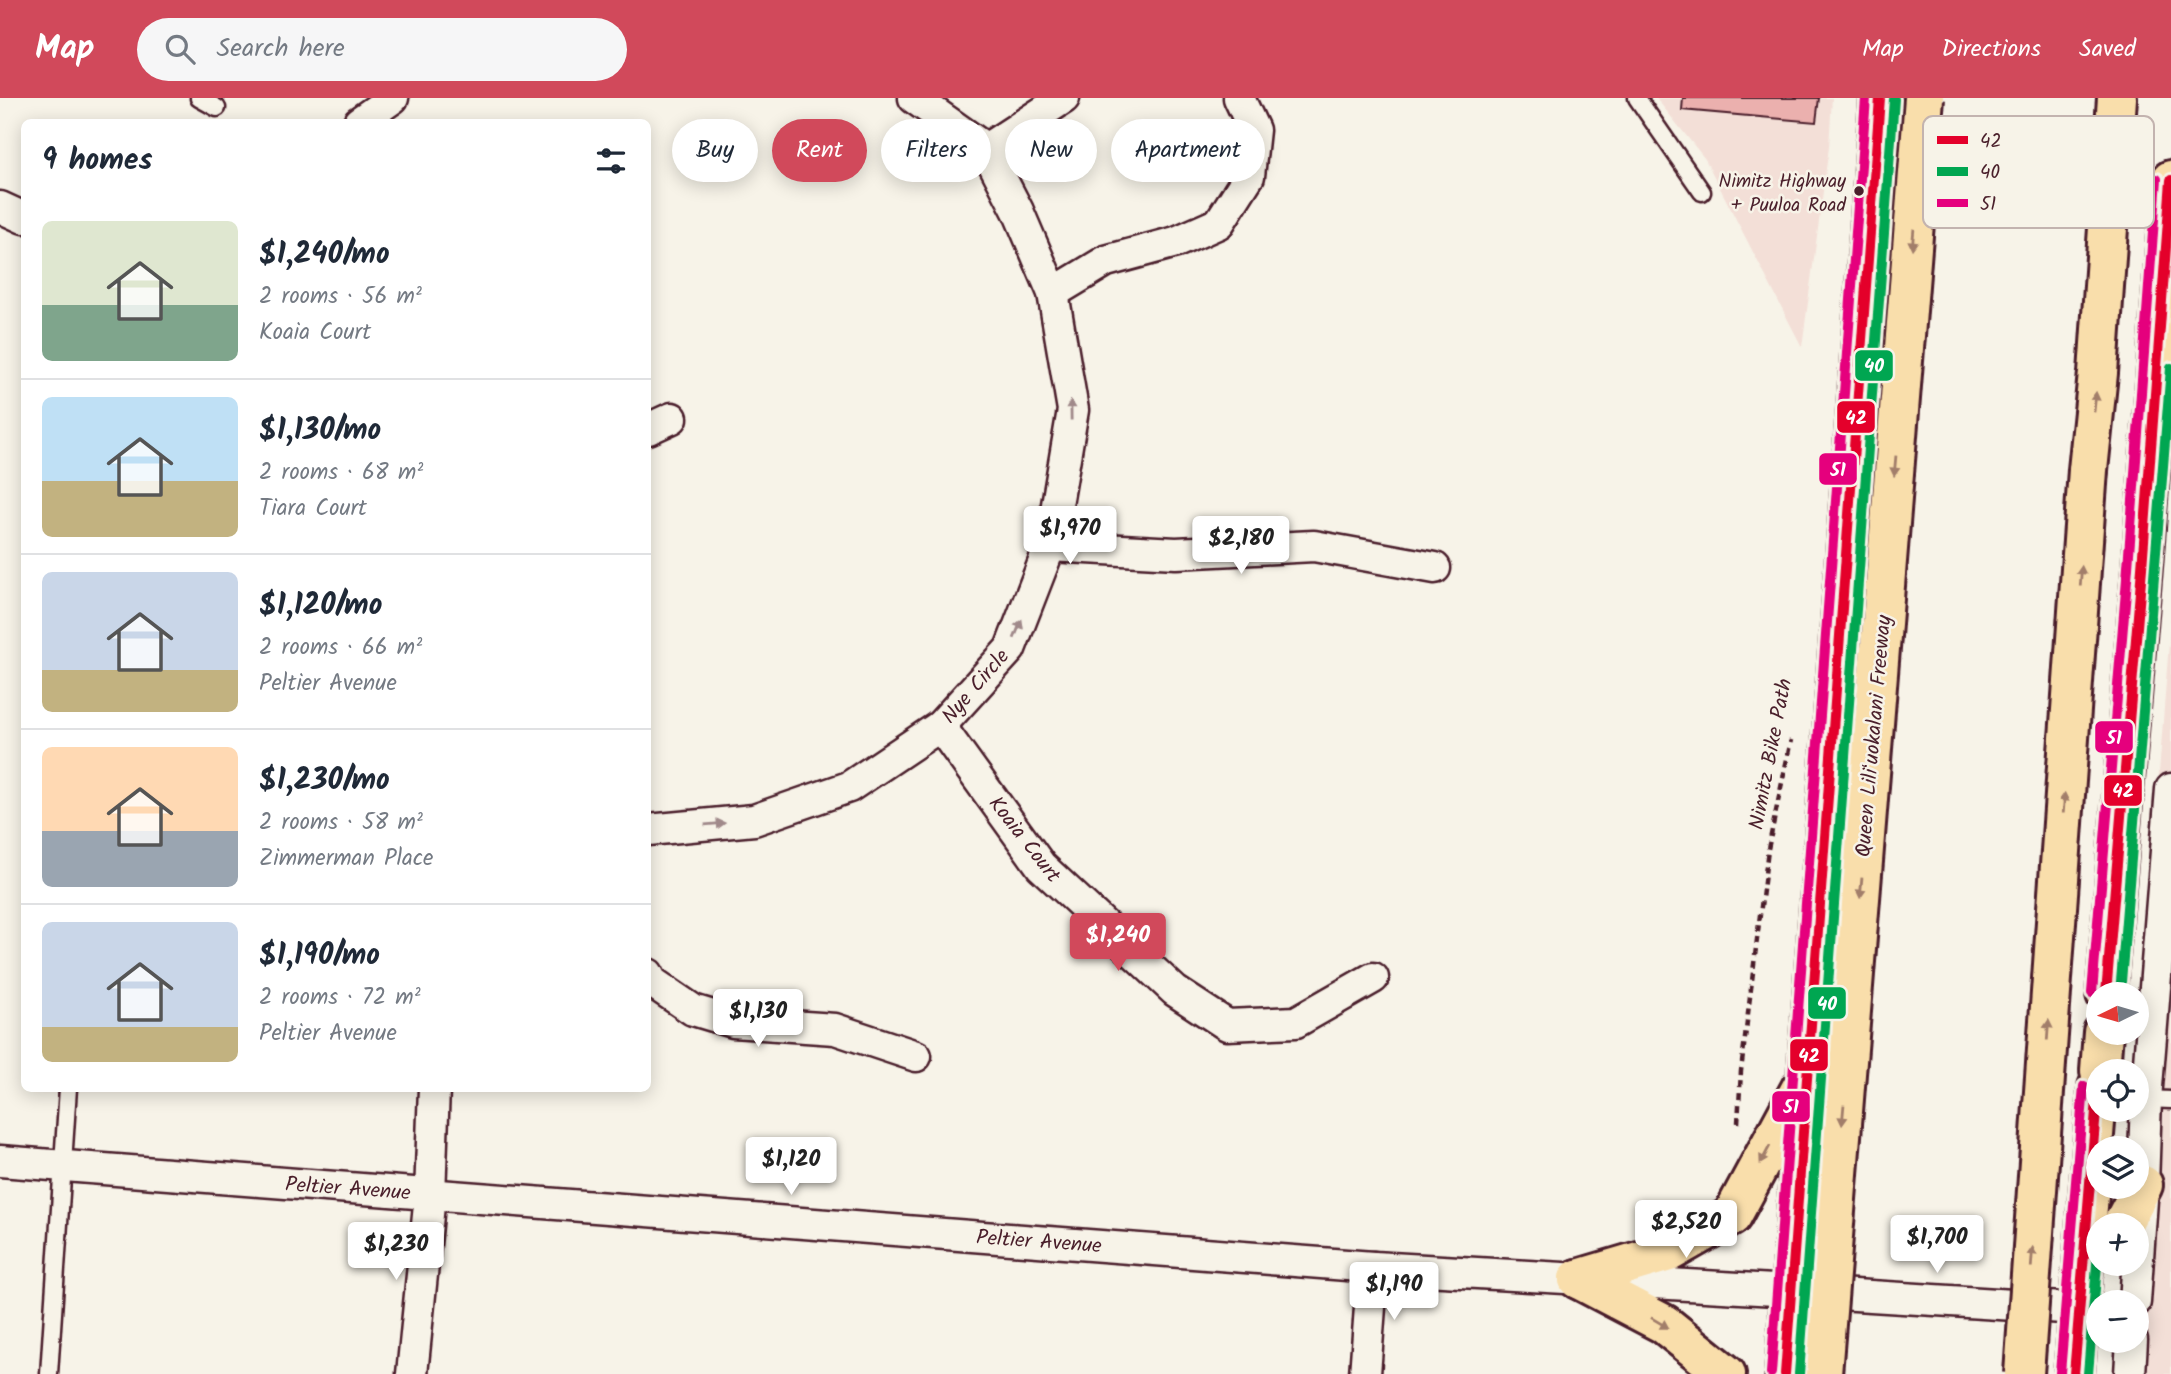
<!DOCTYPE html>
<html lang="en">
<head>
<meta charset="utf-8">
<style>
	body { margin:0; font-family:Kalam,sans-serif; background:#f6f6f7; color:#1f2937; height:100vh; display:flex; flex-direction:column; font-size:26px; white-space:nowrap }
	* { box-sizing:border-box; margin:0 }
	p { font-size:23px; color:#747a83 }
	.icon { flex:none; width:38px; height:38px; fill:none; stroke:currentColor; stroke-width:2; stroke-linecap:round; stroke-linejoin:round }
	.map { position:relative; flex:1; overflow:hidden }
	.drawer { position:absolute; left:21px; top:21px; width:630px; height:973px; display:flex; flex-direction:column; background:#fff; border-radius:10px; box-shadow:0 4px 18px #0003 }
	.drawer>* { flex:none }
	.top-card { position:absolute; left:672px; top:21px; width:665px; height:63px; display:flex; gap:14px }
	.needle { width:46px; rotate:265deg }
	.buttons { position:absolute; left:2086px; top:884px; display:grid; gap:14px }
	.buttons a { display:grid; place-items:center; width:63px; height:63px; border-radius:50%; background:#fff; box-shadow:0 4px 18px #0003; font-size:35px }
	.price { position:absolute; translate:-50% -60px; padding:0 16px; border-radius:7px; background:#fff; color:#222; font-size:23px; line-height:46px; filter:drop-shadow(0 2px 4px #0008) }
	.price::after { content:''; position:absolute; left:50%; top:42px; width:21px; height:16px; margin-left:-10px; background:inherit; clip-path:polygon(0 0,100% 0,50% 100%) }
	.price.active { background:#d1495b; color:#fff }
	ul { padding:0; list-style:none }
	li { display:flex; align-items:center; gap:21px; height:175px; padding:0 21px }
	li+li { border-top:2px solid #e0e1e3 }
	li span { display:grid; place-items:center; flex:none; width:196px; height:140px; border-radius:10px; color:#555 }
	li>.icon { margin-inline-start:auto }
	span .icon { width:84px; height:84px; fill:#fffc; stroke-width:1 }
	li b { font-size:30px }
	h2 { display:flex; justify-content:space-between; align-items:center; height:84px; padding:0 21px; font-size:30px }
	.chip { padding:0 24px; border-radius:32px; background:#fff; box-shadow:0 4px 18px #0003; font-size:24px; line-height:63px }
	.chip.active { background:#d1495b; color:#fff }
	header { display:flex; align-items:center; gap:42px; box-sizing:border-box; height:98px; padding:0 35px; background:#d1495b; color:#fff }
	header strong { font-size:33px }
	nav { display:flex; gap:38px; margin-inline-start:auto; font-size:24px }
	.search { width:490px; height:63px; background:#f6f6f7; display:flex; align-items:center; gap:18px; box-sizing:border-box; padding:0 24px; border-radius:38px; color:#747a83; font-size:26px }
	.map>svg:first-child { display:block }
	.built { fill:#f3dfd7 }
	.building { fill:#ebb0ae; stroke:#4a1f2b; stroke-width:2 }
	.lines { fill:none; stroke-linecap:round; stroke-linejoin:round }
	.service-casing { stroke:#4a1f2b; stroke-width:21 }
	.minor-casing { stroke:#4a1f2b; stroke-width:35 }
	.primary-casing { stroke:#4a1f2b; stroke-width:44 }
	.motorway-casing { stroke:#4a1f2b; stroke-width:44 }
	.path { stroke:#4a1f2b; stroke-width:4.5; stroke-dasharray:7 5; stroke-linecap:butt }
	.service { stroke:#f7f3e8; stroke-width:16 }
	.minor { stroke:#f7f3e8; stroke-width:30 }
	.primary { stroke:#f9deab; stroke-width:38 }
	.motorway { stroke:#f9deab; stroke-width:38 }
	.motorway-bridge-casing { stroke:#4a1f2b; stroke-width:44; stroke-linecap:butt }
	.motorway-bridge { stroke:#f9deab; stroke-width:38 }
	.bus-1-casing { stroke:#f7f3e8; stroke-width:16 }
	.bus-2-casing { stroke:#f7f3e8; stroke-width:16 }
	.bus-3-casing { stroke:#f7f3e8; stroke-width:16 }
	.bus-1 { stroke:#e4002b; stroke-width:10 }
	.bus-2 { stroke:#00a651; stroke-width:10 }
	.bus-3 { stroke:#e5007d; stroke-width:10 }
	.oneway { fill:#a27e6b }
	.oneway2 { fill:#a0898a }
	.bus-dot { fill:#4a1f2b; stroke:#f7f3e8; stroke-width:2.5 }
	.labels { text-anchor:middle; stroke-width:5; stroke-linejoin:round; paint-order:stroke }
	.bus-label { font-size:19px; fill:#4a1f2b; stroke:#f7f3e8; text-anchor:end }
	.street-label { font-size:21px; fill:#4a1f2b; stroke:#f7f3e8 }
	.key { fill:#f7f3e8; stroke:#c3b3af; stroke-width:2 }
	.key-label { font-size:19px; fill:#4a1f2b }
	.line-badge { stroke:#f7f3e8; stroke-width:2.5 }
	.badge-label { font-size:19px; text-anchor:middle; font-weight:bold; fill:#fff }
</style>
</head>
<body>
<header>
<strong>Map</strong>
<div class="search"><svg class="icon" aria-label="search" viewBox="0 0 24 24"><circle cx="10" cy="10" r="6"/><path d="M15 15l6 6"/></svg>Search here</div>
<nav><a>Map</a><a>Directions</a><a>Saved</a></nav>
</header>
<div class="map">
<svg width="2171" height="1276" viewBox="0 0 2171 1276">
	<rect width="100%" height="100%" fill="#f7f3e8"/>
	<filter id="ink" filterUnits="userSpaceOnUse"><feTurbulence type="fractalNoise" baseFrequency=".0143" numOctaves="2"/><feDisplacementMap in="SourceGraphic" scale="14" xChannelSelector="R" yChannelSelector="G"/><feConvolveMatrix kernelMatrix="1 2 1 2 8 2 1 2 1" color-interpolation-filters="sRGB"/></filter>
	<g filter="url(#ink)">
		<g class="built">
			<path d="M1656 0H1832L1829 49 1802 249 1705 61Z"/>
			<path d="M2171 519V1276H2112L2115 1243 2137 1242V1204H2118L2121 1166H2137L2136 973Z"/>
		</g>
		<path class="building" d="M1683 0H1819L1816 24 1682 12Z"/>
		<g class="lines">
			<g class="service-casing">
				<g id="service">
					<path d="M199 0 217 10"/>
					<path d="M1637 0 1702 94"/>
					<path d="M2146 1001 2171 1002"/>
					<path d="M49 1276 68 990"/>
				</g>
			</g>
			<g class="minor-casing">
				<g id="minor">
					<path d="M359 24 393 0"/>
					<path d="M986 51 1064 0"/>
					<path d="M0 109 24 120"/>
					<path d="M1053 195 1106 163 1176 144 1219 125 1249 78 1254 32 1239 0"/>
					<path d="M648 331 672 320"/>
					<path d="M1050 448 1176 455 1314 448 1435 470"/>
					<path d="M940 628 1041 768 1175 893 1227 927 1296 924 1373 880"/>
					<path d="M648 732 754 722 849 689 940 628 1010 551 1050 448 1073 312 1053 195 1018 113 986 51 914 0"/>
					<path d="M648 876 652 884 693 912 733 924 835 931 916 958"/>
					<path d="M0 1063 1373 1169 1791 1193 2079 1211"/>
					<path d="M2135 1204 2143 1087 2146 1001 2171 691"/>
					<path d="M412 1276 430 1097 434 990"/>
					<path d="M1365 1276 1373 1169"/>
					<path d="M2130 1276 2132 1242"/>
				</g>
			</g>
			<g class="primary-casing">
				<g id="primary">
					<path d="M2106 896 2142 470 2171 82"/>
					<path d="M2100 973 2103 934"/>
					<path d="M2122 1127 2143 1087"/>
					<path d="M1578 1181 1669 1154 1732 1118 1801 990"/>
					<path d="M1578 1181 1664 1226 1726 1276"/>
					<path d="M1785 1276 1880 0"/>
					<path d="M2074 1276 2098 989"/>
				</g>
			</g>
			<g class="motorway-casing">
				<path id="motorway" d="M2088 372 2098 275 2117 0"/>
			</g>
			<path class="path" d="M1738 1025 1741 973 1768 751 1791 642"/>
			<use href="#service" class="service"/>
			<use href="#minor" class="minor"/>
			<use href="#primary" class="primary"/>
			<use href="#motorway" class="motorway"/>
			<g class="motorway-bridge-casing">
				<g id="motorway-bridge">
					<path d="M1822 1276 1924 0"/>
					<path d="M2024 1276 2088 372"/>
				</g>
			</g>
			<use href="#motorway-bridge" class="motorway-bridge"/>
			<g class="bus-1-casing">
				<g id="bus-1">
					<path d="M2106 896 2142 470 2171 82"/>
					<path d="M1785 1276 1880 0"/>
					<path d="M2074 1276 2098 989"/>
				</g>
			</g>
			<g class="bus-2-casing">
				<g id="bus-2">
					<path d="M2120 896 2171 270"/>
					<path d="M1799 1276 1894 1"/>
					<path d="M2088 1276 2098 1154"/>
				</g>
			</g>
			<g class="bus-3-casing">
				<g id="bus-3">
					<path d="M2092 895 2128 469 2157 81"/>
					<path d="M1771 1275 1866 0"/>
					<path d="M2060 1275 2084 988"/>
				</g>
			</g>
			<use href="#bus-1" class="bus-1"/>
			<use href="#bus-2" class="bus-2"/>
			<use href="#bus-3" class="bus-3"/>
		</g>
		<defs><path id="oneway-solid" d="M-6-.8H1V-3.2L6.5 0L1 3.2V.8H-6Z" transform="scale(1.75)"/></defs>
		<g class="oneway">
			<use href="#oneway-solid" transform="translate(1913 141) rotate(95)"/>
			<use href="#oneway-solid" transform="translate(2095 304) rotate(-84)"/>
			<use href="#oneway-solid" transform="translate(1895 368) rotate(95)"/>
			<use href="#oneway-solid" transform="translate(2081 478) rotate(-86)"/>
			<use href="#oneway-solid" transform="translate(2064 705) rotate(-86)"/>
			<use href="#oneway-solid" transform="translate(1861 790) rotate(95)"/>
			<use href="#oneway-solid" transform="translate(2048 932) rotate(-86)"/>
			<use href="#oneway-solid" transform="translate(1843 1017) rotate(95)"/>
			<use href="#oneway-solid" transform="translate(1765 1057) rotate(118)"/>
			<use href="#oneway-solid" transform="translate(2032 1159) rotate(-86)"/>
			<use href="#oneway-solid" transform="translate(1660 1225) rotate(31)"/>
		</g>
		<g class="oneway2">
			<use href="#oneway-solid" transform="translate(1071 312) rotate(-91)"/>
			<use href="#oneway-solid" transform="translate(1018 531) rotate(-68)"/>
			<use href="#oneway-solid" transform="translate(715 726) rotate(-5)"/>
		</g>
	</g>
	<circle class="bus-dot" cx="1859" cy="93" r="6"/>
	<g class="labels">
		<g class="bus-label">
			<text x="1846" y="89">Nimitz Highway<tspan x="1846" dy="24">+ Puuloa Road</tspan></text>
		</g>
		<g class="street-label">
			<text transform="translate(975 588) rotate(-49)" y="7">Nye Circle</text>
			<text transform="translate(1873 638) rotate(-85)" y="7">Queen Liliʻuokalani Freeway</text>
			<text transform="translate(1770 656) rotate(-79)" y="7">Nimitz Bike Path</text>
			<text transform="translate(1025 741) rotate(52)" y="7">Koaia Court</text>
			<text transform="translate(348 1090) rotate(4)" y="7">Peltier Avenue</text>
			<text transform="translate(1039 1143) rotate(4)" y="7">Peltier Avenue</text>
		</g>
	</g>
	<rect x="1923" y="18" width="231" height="112" rx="10" class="key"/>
	<rect x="1937" y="38" width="31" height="8" fill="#e4002b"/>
	<rect x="1937" y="69" width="31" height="9" fill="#00a651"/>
	<rect x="1937" y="101" width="31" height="8" fill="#e5007d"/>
	<g class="key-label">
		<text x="1980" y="49">42</text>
		<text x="1980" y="80">40</text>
		<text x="1980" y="112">51</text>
	</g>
	<g class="line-badge">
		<rect x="1854" y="251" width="40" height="33" rx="7" fill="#00a651"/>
		<rect x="1836" y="302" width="40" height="34" rx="7" fill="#e4002b"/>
		<rect x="1818" y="354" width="40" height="34" rx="7" fill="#e5007d"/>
		<rect x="2094" y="622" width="40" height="34" rx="7" fill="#e5007d"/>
		<rect x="2103" y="676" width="40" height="33" rx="7" fill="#e4002b"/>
		<rect x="1807" y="888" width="40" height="34" rx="7" fill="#00a651"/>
		<rect x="1789" y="940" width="40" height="34" rx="7" fill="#e4002b"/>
		<rect x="1771" y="992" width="40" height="33" rx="7" fill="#e5007d"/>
	</g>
	<g class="badge-label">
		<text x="1874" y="274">40</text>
		<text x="1856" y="326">42</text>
		<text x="1838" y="378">51</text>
		<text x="2114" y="646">51</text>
		<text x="2123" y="699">42</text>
		<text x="1827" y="912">40</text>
		<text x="1809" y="964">42</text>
		<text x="1791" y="1015">51</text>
	</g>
</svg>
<div class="buttons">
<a><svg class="needle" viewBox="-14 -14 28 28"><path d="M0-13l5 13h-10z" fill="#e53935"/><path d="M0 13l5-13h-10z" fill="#747a83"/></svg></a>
<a><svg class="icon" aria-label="locate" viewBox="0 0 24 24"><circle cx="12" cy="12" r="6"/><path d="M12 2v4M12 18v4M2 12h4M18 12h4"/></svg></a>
<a><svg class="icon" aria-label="layers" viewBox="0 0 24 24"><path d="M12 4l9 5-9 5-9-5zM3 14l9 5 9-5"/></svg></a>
<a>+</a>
<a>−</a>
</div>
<b class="price" style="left:1070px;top:468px">$1,970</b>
<b class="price" style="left:1241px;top:478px">$2,180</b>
<b class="price active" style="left:1118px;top:875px">$1,240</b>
<b class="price" style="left:758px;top:951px">$1,130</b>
<b class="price" style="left:791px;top:1099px">$1,120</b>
<b class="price" style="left:1686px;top:1162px">$2,520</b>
<b class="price" style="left:1937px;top:1177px">$1,700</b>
<b class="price" style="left:396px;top:1184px">$1,230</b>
<b class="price" style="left:1394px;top:1224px">$1,190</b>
<div class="top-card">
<a class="chip">Buy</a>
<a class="chip active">Rent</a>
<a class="chip">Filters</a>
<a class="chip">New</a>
<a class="chip">Apartment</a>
</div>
<section class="drawer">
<h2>9 homes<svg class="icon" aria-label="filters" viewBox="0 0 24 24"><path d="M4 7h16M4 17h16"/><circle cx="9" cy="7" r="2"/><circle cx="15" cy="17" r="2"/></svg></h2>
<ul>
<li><span style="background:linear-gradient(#dfe7d0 60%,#7fa58c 0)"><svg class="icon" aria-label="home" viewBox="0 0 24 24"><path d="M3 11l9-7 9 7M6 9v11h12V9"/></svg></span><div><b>$1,240/mo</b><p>2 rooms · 56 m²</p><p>Koaia Court</p></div></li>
<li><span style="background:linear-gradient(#bfe0f5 60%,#c2b280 0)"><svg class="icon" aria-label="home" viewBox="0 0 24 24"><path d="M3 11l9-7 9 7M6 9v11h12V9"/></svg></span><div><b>$1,130/mo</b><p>2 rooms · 68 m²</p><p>Tiara Court</p></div></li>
<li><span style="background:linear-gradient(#c9d6e8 70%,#c2b280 0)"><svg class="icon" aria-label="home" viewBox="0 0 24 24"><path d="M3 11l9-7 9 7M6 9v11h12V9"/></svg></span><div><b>$1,120/mo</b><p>2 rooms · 66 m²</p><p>Peltier Avenue</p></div></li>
<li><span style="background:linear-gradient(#ffd9b3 60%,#9aa5b1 0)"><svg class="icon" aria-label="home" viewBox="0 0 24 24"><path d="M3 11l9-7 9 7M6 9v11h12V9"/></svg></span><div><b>$1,230/mo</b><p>2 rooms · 58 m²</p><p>Zimmerman Place</p></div></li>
<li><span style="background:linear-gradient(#c9d6e8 75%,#c2b280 0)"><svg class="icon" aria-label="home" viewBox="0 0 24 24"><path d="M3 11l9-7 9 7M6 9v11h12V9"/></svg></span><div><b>$1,190/mo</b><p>2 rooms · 72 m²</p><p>Peltier Avenue</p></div></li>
</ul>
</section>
</div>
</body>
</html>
